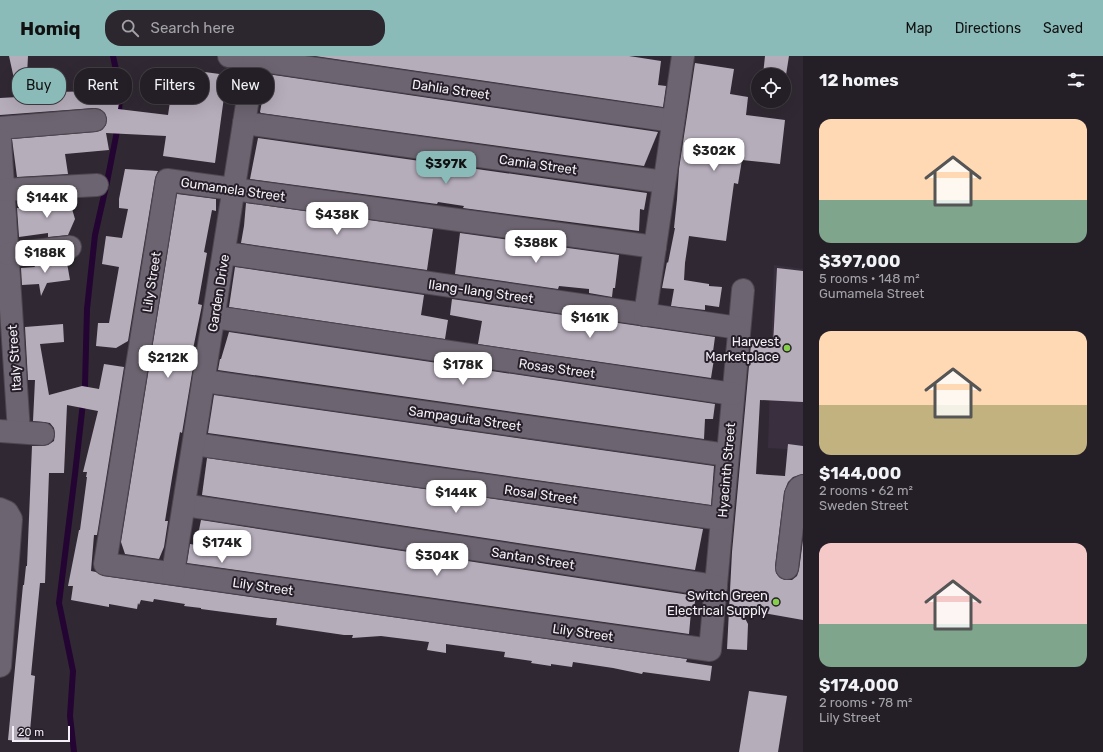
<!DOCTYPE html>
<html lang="en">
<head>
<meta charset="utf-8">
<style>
	body { margin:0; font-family:Rubik,sans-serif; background:#2c272e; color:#f1f3f6; height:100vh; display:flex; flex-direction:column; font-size:15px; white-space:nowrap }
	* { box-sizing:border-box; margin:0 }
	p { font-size:13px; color:#a3a2a7 }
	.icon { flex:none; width:22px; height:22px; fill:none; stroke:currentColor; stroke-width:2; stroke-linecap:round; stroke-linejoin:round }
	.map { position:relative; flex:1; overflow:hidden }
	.panel { display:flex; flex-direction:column; background:#241f26; width:300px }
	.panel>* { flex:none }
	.top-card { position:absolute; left:12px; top:12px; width:380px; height:36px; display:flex; gap:8px }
	.fabs { position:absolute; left:751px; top:12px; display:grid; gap:8px }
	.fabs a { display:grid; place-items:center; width:40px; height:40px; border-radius:50%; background:#241f26; box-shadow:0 4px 16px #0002,0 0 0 1px #413d43; font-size:20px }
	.scale { position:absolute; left:12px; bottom:10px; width:58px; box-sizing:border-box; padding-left:4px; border:2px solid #f4f0f7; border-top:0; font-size:11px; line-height:14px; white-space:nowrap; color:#f4f0f7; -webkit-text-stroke:3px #261f29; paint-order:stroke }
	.price { position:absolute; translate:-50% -34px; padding:0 9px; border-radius:8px; background:#fff; color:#222; font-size:13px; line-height:26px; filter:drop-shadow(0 1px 2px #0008) }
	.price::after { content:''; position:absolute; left:50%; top:24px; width:12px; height:9px; margin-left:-6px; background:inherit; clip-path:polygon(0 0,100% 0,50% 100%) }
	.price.on { background:#8bbbb9; color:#111 }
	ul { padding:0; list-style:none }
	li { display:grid; align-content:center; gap:8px; height:212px; padding:0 16px }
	li span { display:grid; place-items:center; height:124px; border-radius:12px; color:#555 }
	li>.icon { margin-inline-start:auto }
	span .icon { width:72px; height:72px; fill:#fffc; stroke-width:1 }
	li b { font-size:17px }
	h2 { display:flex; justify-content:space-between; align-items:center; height:48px; padding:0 16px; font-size:17px }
	.tag { padding:0 14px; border-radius:16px; background:#241f26; box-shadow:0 4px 16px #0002,0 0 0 1px #413d43; font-size:14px; line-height:36px }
	.tag.on { background:#8bbbb9; color:#111 }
	header { display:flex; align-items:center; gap:24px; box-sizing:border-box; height:56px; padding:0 20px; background:#8bbbb9; color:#111 }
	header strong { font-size:19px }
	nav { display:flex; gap:22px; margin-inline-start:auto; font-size:14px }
	.search { width:280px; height:36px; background:#2c272e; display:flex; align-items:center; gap:10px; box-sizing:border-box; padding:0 14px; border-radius:16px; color:#a3a2a7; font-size:15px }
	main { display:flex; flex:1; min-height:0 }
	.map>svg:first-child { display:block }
	.built { fill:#3a2f3f }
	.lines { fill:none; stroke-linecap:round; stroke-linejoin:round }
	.stream { stroke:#240432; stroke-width:6 }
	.building { fill:#b6adbb }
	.minor-casing { stroke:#4d4750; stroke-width:24 }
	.minor { stroke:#6c6470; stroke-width:22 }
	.poi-dot { fill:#86cf4b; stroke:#261f29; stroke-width:1.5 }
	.labels { text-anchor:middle; stroke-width:4; stroke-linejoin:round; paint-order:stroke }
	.street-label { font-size:13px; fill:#f4f0f7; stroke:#261f29 }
	.poi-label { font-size:13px; fill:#f4f0f7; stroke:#261f29; text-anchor:end }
</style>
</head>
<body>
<header>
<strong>Homiq</strong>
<div class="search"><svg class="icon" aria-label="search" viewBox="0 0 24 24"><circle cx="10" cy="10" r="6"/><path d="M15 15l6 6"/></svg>Search here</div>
<nav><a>Map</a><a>Directions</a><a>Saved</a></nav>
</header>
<main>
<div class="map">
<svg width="803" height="696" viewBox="0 0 803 696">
	<rect width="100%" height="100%" fill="#302933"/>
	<path class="built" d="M774 209 803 213V394L768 392Z"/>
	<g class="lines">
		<g class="stream">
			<path d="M113 0 120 32 119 60"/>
			<path d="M74 696 70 660 73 615 59 547 75 418 85 329 87 253 95 179 107 126 118 70"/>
		</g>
	</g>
	<g class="building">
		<path d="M9 0H28L26 38 55 35 56 36 99 35 100 31 121 35 118 53 168 59 175 12 227 19 215 107 163 100 166 80 106 77 109 94 65 98 68 118 17 121 12 83 96 76 102 74 106 69 107 63 105 57 100 53 94 52 0 59V42L18 41Z"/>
		<path d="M315 0H629L661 5 658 29 666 30 663 51Z"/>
		<path d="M765 0H789L786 19H763Z"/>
		<path d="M695 7 734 13 730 38 748 41 746 59 785 64 780 108 742 104 738 128 734 127 726 185 689 180 685 207 684 224 709 228V230L722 231 719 251 705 249V254L671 250 674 233 662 232 667 206 668 207 675 172H674L677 143 679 113Z"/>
		<path d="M267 18 658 76 644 110 261 57 260 56Z"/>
		<path d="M258 82 647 137 644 154 640 153 639 175 463 152 464 150 438 146 437 148 250 123Z"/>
		<path d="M125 113 158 115 155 122 128 285 116 292 96 290 98 267H109L119 211 102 208 106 180 122 182 128 153 119 152V143Z"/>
		<path d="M177 138 216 143V155L212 154 204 196 207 197 198 248 202 249 192 298 195 299 182 377 180 376 172 422 165 465H168L164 491 159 503 125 498 121 486Z"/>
		<path d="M69 143 75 163 68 179 48 181V177L19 181 17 152H45L44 144Z"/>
		<path d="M246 147 433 173 427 214 241 187 244 170Z"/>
		<path d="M460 177 619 199 615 232H613L612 241 589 237V233L559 230 558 233 455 218Z"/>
		<path d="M56 205 54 209 67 207 70 224 47 227 41 240 39 228 22 229 21 212 35 211 34 209Z"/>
		<path d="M235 211 424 239 421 259 448 264 445 283 229 251Z"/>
		<path d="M777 212 803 215V346L760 344 756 418 785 420 788 388 803 390V418L793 421 788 426 784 436 775 510 776 517 780 522 785 524H792L797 520 799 514 803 484V564L740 553 748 568 747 594 727 593 732 496 751 288 773 289Z"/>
		<path d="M452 243 715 281 712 303H714L711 322 478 288 482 265 450 259Z"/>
		<path d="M63 268 64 286 40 288 49 339 82 330 99 333 104 308 124 311 97 479H94L91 515 96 516 103 520 687 603 686 606 712 610 710 625 643 616 642 618 613 612 573 606 572 611 551 608V610L531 607 532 605 504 601 505 596 446 588V597L427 594 429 586 381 580 352 582 353 579H344L276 569 277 562H270L201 553V552L184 550 185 548 154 543 153 546 141 544 139 549 138 547 137 553 109 548V551L71 544 73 530H68L79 474H80L87 421H86L87 416H83L98 355 67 349 64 417H49L45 527H40L31 619 35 620 29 686 8 684 23 529H24L26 510H27L32 390H42L48 389 54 385 55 378 54 372 50 367 44 366 33 365 35 324H28L25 271Z"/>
		<path d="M229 276 715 348 713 363H705L704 383 218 314 220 303H221Z"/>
		<path d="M214 339 714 410 711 449 208 377Z"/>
		<path d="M207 402 703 473 695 514 202 439Z"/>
		<path d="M201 464 696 540 693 557 691 556 689 578 187 507 190 488 196 489Z"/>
		<path d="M749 635 787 640 778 696H739Z"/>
	</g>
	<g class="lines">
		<g class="minor-casing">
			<g id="minor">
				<path d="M229 0 673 65"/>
				<path d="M244 67 664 126"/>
				<path d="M0 72 95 64"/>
				<path d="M0 84 19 376"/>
				<path d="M3 134 97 129"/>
				<path d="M655 191 167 124 105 508 710 594 743 234"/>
				<path d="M224 197 739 272"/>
				<path d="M8 198 70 191"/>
				<path d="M645 259 683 0"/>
				<path d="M214 261 733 338"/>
				<path d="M204 325 727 399"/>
				<path d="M0 375 43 378"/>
				<path d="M194 388 722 463"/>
				<path d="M184 449 716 530"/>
				<path d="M0 453 7 456 11 463 0 610"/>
				<path d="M787 512 796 438 799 432 803 430"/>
				<path d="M173 517 254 4"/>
			</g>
		</g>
		<use href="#minor" class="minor"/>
	</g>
	<g class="poi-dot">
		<circle cx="787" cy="292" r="4"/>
		<circle cx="776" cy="546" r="4"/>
	</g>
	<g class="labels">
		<g class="street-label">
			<text transform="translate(451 33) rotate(8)" y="5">Dahlia Street</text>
			<text transform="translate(538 108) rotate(8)" y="5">Camia Street</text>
			<text transform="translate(233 133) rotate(8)" y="5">Gumamela Street</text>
			<text transform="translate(151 226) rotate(-81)" y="5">Lily Street</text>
			<text transform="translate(481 235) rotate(8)" y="5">Ilang-Ilang Street</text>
			<text transform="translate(218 237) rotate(-81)" y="5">Garden Drive</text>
			<text transform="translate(14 302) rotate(-94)" y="5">Italy Street</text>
			<text transform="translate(557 312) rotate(8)" y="5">Rosas Street</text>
			<text transform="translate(465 362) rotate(8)" y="5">Sampaguita Street</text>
			<text transform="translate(726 414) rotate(-85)" y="5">Hyacinth Street</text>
			<text transform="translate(541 438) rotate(8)" y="5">Rosal Street</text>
			<text transform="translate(533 502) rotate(9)" y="5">Santan Street</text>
			<text transform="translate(263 530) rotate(8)" y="5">Lily Street</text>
			<text transform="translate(583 576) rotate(8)" y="5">Lily Street</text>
		</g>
		<g class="poi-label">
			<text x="779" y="290">Harvest<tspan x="779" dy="15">Marketplace</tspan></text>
			<text x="768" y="544">Switch Green<tspan x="768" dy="15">Electrical Supply</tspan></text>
		</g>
	</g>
</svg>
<div class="fabs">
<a><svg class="icon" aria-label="locate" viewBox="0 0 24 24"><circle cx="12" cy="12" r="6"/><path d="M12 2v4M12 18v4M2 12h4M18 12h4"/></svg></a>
</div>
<div class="scale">20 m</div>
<b class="price" style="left:714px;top:116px">$302K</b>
<b class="price on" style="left:446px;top:129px">$397K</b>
<b class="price" style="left:47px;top:163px">$144K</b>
<b class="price" style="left:337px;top:180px">$438K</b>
<b class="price" style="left:536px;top:208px">$388K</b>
<b class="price" style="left:45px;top:218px">$188K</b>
<b class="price" style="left:590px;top:283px">$161K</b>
<b class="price" style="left:168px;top:323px">$212K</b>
<b class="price" style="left:463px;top:330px">$178K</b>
<b class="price" style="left:456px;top:458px">$144K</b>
<b class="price" style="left:222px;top:508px">$174K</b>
<b class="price" style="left:437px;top:521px">$304K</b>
<div class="top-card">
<a class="tag on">Buy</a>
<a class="tag">Rent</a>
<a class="tag">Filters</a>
<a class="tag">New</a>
</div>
</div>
<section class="panel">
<h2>12 homes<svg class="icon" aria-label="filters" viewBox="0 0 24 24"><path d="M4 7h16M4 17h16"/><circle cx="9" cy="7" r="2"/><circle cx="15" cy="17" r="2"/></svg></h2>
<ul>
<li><span style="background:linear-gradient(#ffd9b3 65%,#7fa58c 0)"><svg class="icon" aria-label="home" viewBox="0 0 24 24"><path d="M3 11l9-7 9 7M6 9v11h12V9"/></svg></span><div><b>$397,000</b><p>5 rooms · 148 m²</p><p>Gumamela Street</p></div></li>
<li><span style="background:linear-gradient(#ffd9b3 60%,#c2b280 0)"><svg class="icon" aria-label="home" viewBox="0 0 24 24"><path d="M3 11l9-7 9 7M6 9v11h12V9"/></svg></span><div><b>$144,000</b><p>2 rooms · 62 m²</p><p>Sweden Street</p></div></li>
<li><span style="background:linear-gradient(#f6c9c9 65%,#7fa58c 0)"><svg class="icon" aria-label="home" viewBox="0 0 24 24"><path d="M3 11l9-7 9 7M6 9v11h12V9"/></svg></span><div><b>$174,000</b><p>2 rooms · 78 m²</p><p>Lily Street</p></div></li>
</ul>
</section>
</main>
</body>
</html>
